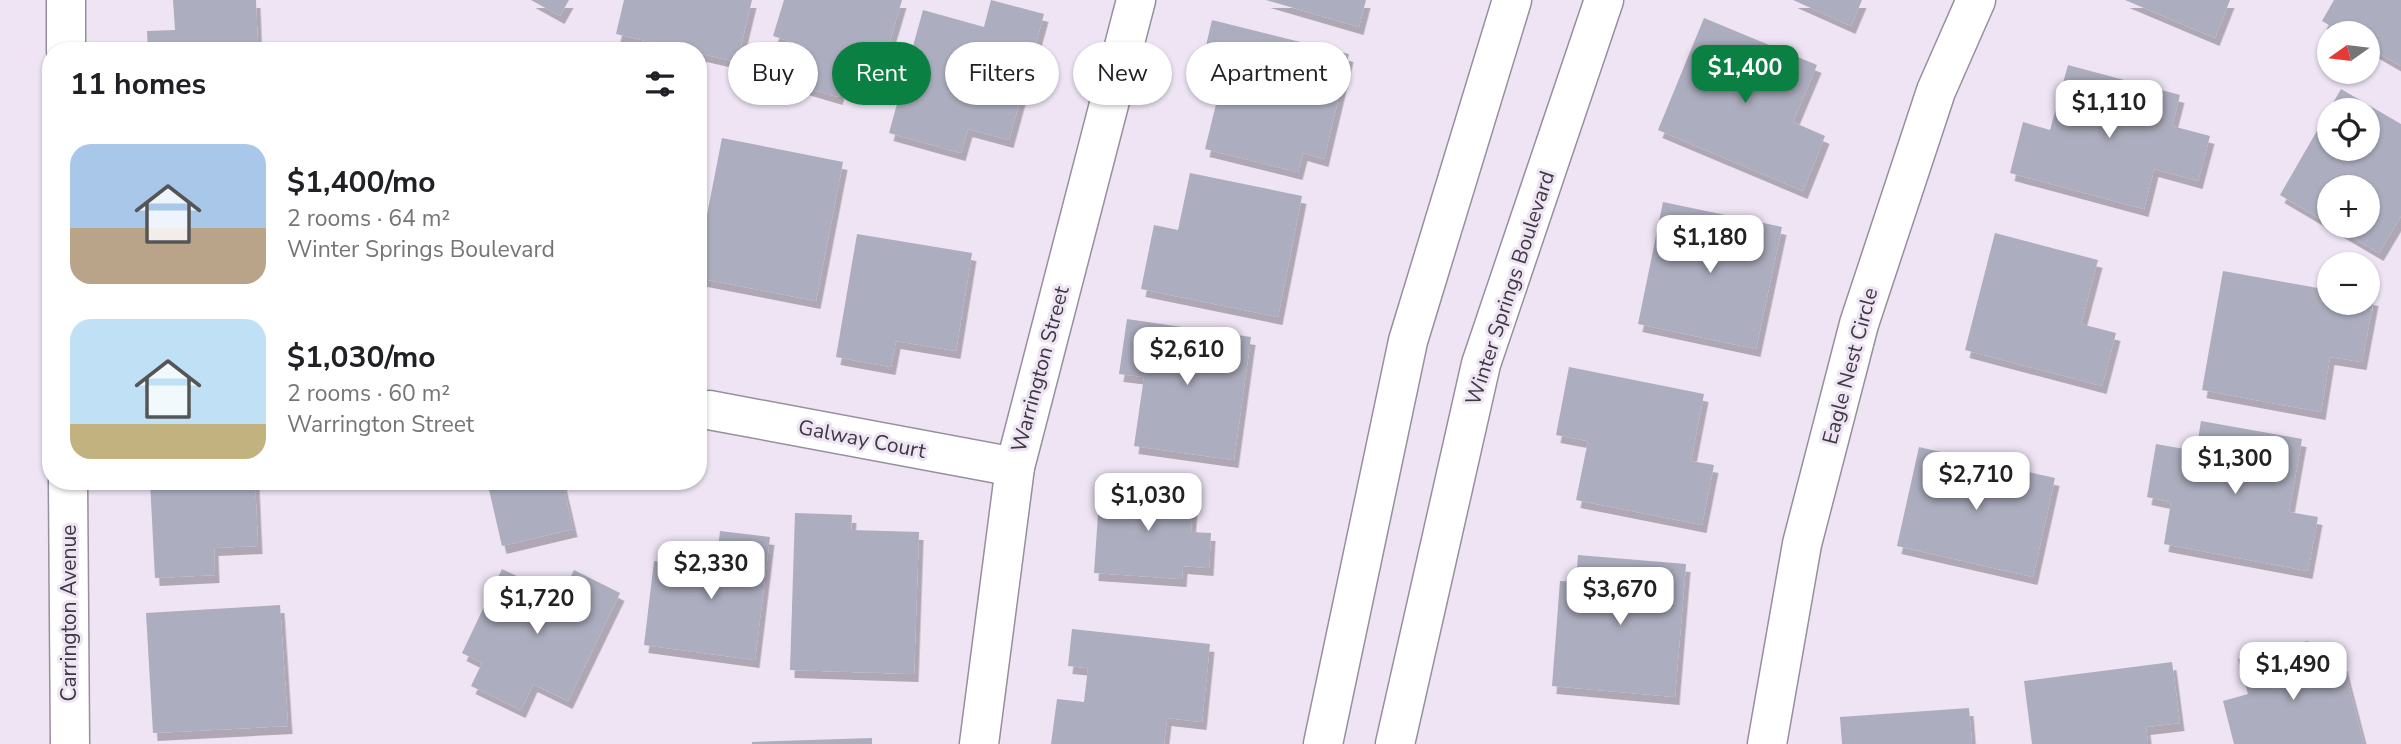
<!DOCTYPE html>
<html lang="en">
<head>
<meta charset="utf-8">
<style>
	body { margin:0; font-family:"Nunito Sans",sans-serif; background:#f2f2f2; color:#202124; height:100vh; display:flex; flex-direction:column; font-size:26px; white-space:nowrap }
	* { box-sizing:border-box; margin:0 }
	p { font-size:23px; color:#757577 }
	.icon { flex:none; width:38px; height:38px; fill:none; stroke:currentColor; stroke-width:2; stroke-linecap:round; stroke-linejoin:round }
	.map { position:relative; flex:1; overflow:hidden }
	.side { position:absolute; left:42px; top:42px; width:665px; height:448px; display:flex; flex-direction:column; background:#fff; border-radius:28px; box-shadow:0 2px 5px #0004 }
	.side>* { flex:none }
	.top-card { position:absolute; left:728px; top:42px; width:665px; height:63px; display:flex; gap:14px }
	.needle { width:46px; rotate:256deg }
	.buttons { position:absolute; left:2317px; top:21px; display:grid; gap:14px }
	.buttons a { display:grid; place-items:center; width:63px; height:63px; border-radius:50%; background:#fff; box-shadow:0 2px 5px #0004; font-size:35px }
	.price { position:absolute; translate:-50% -60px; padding:0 16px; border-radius:14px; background:#fff; color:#222; font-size:23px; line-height:46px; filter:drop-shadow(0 2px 4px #0008) }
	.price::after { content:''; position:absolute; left:50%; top:42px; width:21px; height:16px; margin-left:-10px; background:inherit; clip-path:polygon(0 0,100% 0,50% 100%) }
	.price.active { background:#0b8043; color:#fff }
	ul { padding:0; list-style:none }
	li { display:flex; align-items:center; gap:21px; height:175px; padding:0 28px }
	li span { display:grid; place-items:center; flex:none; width:196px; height:140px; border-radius:21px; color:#555 }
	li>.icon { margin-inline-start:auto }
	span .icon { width:84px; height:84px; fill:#fffc; stroke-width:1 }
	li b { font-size:30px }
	h2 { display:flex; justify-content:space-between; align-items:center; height:84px; padding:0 28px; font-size:30px }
	.pill { padding:0 24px; border-radius:32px; background:#fff; box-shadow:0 2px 5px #0004; font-size:24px; line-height:63px }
	.pill.active { background:#0b8043; color:#fff }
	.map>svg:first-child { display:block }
	.building { fill:#acadbe; fill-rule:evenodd; filter:url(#shadow) }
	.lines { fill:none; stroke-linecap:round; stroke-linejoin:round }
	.minor-casing { stroke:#978f9d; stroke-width:41 }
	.tertiary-casing { stroke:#978f9d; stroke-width:41 }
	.minor { stroke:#fff; stroke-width:38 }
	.tertiary { stroke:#fff; stroke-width:38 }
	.labels { text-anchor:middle; stroke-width:6; stroke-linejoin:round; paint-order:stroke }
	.street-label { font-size:21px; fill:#3d3940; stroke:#eee4f4 }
</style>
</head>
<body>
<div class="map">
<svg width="2401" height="744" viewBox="0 0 2401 744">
	<defs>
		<filter id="shadow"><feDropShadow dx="4.5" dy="8" stdDeviation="0" flood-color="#0004"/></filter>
	</defs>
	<rect width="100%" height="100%" fill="#eee4f4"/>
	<g class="building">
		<path d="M173 0H256L258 51H148L147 31 175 30Z"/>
		<path d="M531 0H569L560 16Z"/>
		<path d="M624 0H752L737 62 616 34Z"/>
		<path d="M784 0H902L881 71 848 62 838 97 794 84 805 46 773 36Z"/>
		<path d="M991 0 1044 14 1009 140 968 129 961 153 889 133 923 10 984 27Z"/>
		<path d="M1266 0H1366L1359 27Z"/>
		<path d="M1793 0H1862L1851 26Z"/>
		<path d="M2125 0H2230L2215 38Z"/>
		<path d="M2334 0H2401V66L2368 47V33H2343L2322 21Z"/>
		<path d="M1704 18 1817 65 1793 122 1825 136 1803 191 1658 130Z"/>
		<path d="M1212 20 1349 54 1324 159 1303 153 1298 172 1205 149 1222 80 1199 75Z"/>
		<path d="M2068 65 2180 95 2172 126 2210 136 2198 181 2154 169 2144 209 2010 173 2023 122 2050 130Z"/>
		<path d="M2341 89 2401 124V216L2379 253 2333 226H2368V187H2329V224L2280 195ZM2329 110H2368V149H2329Z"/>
		<path d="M722 138 843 162 816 301 698 278V261Z"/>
		<path d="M1190 173 1302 196 1278 317 1141 289 1154 225 1178 230Z"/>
		<path d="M1663 202 1782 227 1756 349 1638 324Z"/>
		<path d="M1995 233 2098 260 2081 324 2116 333 2102 386 1965 350Z"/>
		<path d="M857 234 972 253 956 351 896 341 891 367 836 357Z"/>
		<path d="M2223 271 2329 290V303H2368V297L2374 298 2362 362 2330 357 2321 412 2202 390Z"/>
		<path d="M1127 319 1251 337 1234 460 1134 446 1144 377 1119 374Z"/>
		<path d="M1569 367 1704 394 1691 461 1714 465 1702 525 1576 500 1588 441 1556 435Z"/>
		<path d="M2201 421 2302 439 2289 512 2318 517 2308 571 2164 544 2171 502 2147 497 2156 444 2196 451Z"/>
		<path d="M1919 447 2055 478 2033 577 1897 546Z"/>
		<path d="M150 481H255L258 546 214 548 215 575 155 578Z"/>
		<path d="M487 481H562L573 529 502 546Z"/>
		<path d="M1100 485 1194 492 1191 532 1211 533 1209 568 1183 566 1182 579 1094 573Z"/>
		<path d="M795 513 852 515 851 530 919 532 914 674 790 670Z"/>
		<path d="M720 531 770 537 755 660 644 645 654 561 716 568Z"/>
		<path d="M1578 555 1686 564 1675 697 1552 686 1560 581 1576 582Z"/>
		<path d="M502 569 561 597 574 570 620 593 568 701 533 684 521 710 471 686 482 663 462 653Z"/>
		<path d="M280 605 288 726 153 733 146 613Z"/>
		<path d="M1072 629 1210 644 1202 722 1167 718 1164 744H1051L1057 699 1084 702 1088 668 1068 666Z"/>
		<path d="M2308 641 2315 671 2343 663 2364 744H2234L2223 701 2248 694 2238 659Z"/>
		<path d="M2172 662 2180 723 2146 727 2148 744H2032L2024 681Z"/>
		<path d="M1969 708 1972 744H1842L1840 717Z"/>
		<path d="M872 738V744H752V742Z"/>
	</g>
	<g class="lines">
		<g class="minor-casing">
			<g id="minor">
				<path d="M66 0V51"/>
				<path d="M709 410 1015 467"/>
				<path d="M68 481 70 744"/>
				<path d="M979 744 1015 467 1136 0"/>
				<path d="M1767 744 1802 544 1859 324 1936 91 1976 0"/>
			</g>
		</g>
		<g class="tertiary-casing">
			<g id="tertiary">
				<path d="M1323 744 1408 341 1512 0"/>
				<path d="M1395 744 1481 364 1604 0"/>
			</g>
		</g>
		<use href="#minor" class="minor"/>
		<use href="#tertiary" class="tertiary"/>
	</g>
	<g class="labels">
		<g class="street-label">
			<text transform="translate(1510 288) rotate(-72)" y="7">Winter Springs Boulevard</text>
			<text transform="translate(1850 366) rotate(-75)" y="7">Eagle Nest Circle</text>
			<text transform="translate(1040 369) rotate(-75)" y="7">Warrington Street</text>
			<text transform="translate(862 439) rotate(11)" y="7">Galway Court</text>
			<text transform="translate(69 613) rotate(-90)" y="7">Carrington Avenue</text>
		</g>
	</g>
</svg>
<div class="buttons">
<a><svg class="needle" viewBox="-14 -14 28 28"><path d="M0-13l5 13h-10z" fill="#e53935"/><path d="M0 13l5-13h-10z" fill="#757577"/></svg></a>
<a><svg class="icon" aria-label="locate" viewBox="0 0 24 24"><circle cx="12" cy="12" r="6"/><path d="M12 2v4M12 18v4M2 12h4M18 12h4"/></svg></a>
<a>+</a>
<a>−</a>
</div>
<b class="price active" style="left:1745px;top:105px">$1,400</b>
<b class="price" style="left:2109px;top:140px">$1,110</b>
<b class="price" style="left:1710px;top:275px">$1,180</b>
<b class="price" style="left:1187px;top:387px">$2,610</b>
<b class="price" style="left:2235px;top:496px">$1,300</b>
<b class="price" style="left:1976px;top:512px">$2,710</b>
<b class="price" style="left:1148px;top:533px">$1,030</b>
<b class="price" style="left:711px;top:601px">$2,330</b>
<b class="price" style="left:1620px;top:627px">$3,670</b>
<b class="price" style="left:537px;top:636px">$1,720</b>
<b class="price" style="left:2293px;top:702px">$1,490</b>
<div class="top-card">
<a class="pill">Buy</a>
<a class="pill active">Rent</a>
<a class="pill">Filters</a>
<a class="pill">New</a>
<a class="pill">Apartment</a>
</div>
<section class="side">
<h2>11 homes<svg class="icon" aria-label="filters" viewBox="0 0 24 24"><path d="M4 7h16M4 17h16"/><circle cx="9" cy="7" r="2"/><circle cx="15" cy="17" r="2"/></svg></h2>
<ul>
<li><span style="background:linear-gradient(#a9c7e8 60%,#b9a48a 0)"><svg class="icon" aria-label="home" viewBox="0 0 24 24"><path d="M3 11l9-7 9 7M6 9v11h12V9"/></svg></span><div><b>$1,400/mo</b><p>2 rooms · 64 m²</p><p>Winter Springs Boulevard</p></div></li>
<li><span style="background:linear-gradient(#bfe0f5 75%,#c2b280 0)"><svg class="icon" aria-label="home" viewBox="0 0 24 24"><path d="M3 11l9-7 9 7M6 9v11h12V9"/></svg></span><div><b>$1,030/mo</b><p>2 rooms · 60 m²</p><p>Warrington Street</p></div></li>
</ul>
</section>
</div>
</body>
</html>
